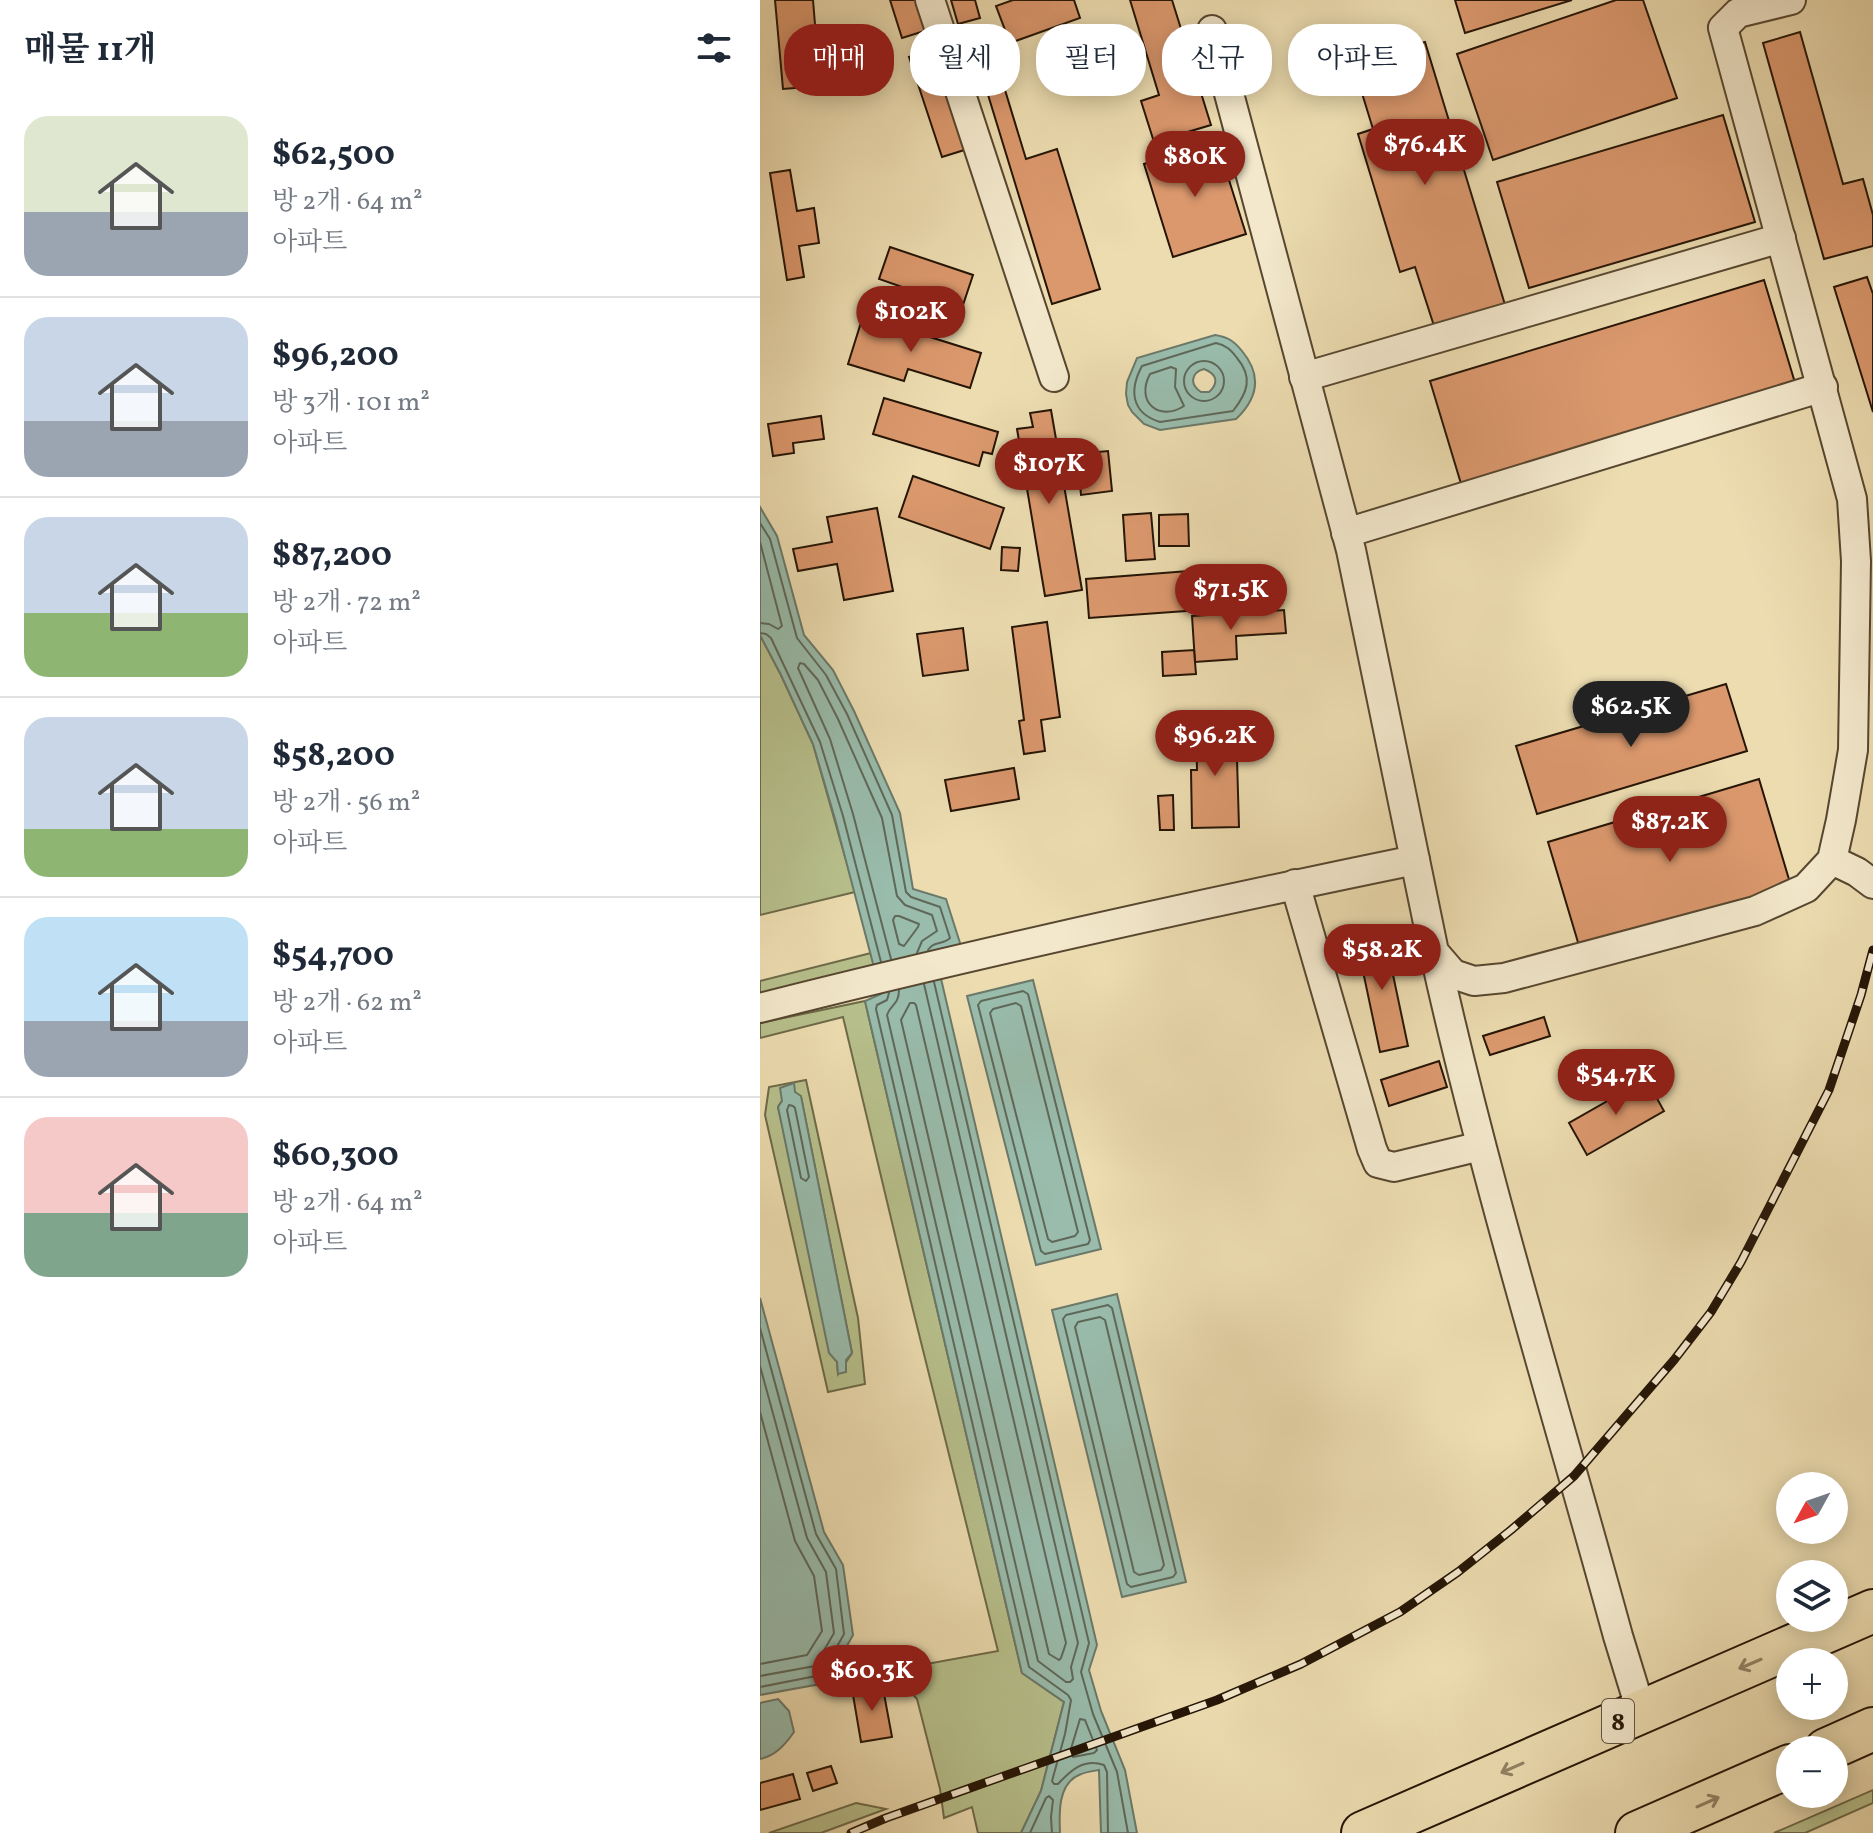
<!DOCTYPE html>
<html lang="ko">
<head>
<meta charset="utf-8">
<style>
	body { margin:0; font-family:Vollkorn,"Noto Serif KR",serif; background:#f6f6f7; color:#1f2937; height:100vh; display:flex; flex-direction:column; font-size:30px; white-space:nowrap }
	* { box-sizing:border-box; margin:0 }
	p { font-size:26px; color:#747a83 }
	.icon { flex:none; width:44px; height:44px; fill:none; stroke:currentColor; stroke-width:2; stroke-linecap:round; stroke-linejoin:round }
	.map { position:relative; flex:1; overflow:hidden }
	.side { display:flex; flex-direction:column; background:#fff; width:760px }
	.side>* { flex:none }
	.banner { position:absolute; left:24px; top:24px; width:760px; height:72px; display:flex; gap:16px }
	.needle { width:52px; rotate:230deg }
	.fabs { position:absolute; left:1016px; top:1472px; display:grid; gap:16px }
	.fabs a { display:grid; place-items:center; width:72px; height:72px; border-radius:50%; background:#fff; box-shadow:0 4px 20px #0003; font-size:40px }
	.price { position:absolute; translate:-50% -68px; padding:0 18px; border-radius:28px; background:#8f2418; color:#fff; font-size:26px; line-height:52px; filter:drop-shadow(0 2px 4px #0008) }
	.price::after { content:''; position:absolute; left:50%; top:48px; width:24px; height:18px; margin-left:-12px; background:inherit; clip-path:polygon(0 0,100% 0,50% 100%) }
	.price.current { background:#222; color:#fff }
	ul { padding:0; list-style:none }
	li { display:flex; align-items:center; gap:24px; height:200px; padding:0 24px }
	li+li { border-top:2px solid #e0e1e3 }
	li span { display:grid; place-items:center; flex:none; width:224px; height:160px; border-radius:24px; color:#555 }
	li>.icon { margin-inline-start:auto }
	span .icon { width:96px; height:96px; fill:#fffc; stroke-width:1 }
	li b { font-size:34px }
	h2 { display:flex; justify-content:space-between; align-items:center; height:96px; padding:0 24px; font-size:34px }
	.pill { padding:0 28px; border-radius:32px; background:#fff; box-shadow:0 4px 20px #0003; font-size:28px; line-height:72px }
	.pill.current { background:#8f2418; color:#fff }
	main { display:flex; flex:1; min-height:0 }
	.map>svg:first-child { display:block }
	.green { fill:#b7c08c; stroke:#6e6a49; stroke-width:2; fill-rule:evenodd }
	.water { fill:#99bcac; stroke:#6b796a; stroke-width:2; fill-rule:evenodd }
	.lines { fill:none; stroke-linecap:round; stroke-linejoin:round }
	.shore { stroke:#5f6859; stroke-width:2 }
	.building { fill:#db986d; stroke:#251506; stroke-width:2 }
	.minor-casing { stroke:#574730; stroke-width:32 }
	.highway-casing { stroke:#251506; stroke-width:46 }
	.minor { stroke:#f3e8cc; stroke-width:28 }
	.highway { stroke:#ecdcb0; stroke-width:42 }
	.rail-casing { stroke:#251506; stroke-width:9 }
	.rail { stroke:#f3e8cc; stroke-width:6; stroke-dasharray:18; stroke-linecap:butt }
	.oneway { stroke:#928264 }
	.labels { text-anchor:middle; stroke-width:8; stroke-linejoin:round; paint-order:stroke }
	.shield { fill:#f3e8cc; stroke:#635441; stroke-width:2 }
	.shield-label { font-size:26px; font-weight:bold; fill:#251506 }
</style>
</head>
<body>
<main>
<section class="side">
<h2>매물 11개<svg class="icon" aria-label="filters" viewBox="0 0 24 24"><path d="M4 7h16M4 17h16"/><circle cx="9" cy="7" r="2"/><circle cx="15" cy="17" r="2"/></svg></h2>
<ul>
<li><span style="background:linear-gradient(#dfe7d0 60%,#9aa5b1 0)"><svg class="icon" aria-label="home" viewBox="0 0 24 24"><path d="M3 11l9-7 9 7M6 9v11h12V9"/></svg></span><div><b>$62,500</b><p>방 2개 · 64 m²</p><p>아파트</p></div></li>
<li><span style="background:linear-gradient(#c9d6e8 65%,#9aa5b1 0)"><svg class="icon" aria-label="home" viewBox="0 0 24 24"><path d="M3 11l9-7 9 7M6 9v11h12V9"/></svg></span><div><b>$96,200</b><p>방 3개 · 101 m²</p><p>아파트</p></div></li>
<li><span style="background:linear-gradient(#c9d6e8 60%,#8fb573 0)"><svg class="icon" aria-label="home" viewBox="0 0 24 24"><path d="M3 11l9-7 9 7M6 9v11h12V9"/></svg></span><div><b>$87,200</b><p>방 2개 · 72 m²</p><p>아파트</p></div></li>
<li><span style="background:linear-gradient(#c9d6e8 70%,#8fb573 0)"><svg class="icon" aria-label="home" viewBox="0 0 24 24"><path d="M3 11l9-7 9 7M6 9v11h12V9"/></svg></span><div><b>$58,200</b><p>방 2개 · 56 m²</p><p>아파트</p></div></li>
<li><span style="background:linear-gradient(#bfe0f5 65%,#9aa5b1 0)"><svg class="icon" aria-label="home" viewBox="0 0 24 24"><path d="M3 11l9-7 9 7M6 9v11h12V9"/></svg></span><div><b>$54,700</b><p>방 2개 · 62 m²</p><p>아파트</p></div></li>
<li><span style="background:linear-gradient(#f6c9c9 60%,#7fa58c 0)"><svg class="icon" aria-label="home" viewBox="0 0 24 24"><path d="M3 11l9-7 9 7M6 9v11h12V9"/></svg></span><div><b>$60,300</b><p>방 2개 · 64 m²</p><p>아파트</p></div></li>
</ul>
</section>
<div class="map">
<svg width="1113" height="1833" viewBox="0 0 1113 1833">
	<rect width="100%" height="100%" fill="#ecdcb0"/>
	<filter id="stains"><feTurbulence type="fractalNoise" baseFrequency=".0025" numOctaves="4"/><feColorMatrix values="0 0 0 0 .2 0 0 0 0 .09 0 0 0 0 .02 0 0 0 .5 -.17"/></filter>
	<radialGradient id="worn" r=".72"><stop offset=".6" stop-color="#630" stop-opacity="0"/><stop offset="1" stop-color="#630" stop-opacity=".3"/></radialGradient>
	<g class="green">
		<path d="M0 635 21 675 53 744 95 892 0 915Z"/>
		<path d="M111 953 115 968 0 995V981Z"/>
		<path d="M105 1001 262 1673 304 1702 281 1791 261 1833H218L212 1807 184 1818 180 1789 157 1699 144 1685 139 1669 238 1651 151 1302 83 1017 0 1038V1023Z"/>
		<path d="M46 1080 98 1318 105 1384 68 1392 5 1115 9 1087ZM41 1097 92 1353 78 1374 77 1362 18 1107 22 1101Z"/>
		<path d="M1113 1790V1803L1045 1833H1014Z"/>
		<path d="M96 1803 126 1809 61 1833H9Z"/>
	</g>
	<g class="water">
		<path d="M455 335C468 337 474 341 482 351 502 375 498 398 476 419L400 430 384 424 372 412 368 405 366 394 367 382 377 358ZM444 369C457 374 459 383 449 392H441C430 385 430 373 444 369Z"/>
		<path d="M0 507 17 536 44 635 73 670 94 711 140 813 153 889 186 899 201 946 175 953 337 1645 329 1670 341 1711 365 1770 377 1833H341L339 1770C333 1771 325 1772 319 1775 298 1784 299 1813 300 1833H261L281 1791 304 1702 262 1673 105 1001 121 994 75 819 53 744 21 675 0 635Z"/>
		<path d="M273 980 341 1249 276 1265 207 996Z"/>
		<path d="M34 1083 35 1092 41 1096 92 1353 86 1360V1372L78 1374 77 1362 69 1353 18 1107 22 1101 20 1088Z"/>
		<path d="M357 1294 426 1582 362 1597 292 1310Z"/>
		<path d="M0 1298 64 1532 83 1565 93 1635 66 1683 0 1695Z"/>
		<path d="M18 1699 29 1711 34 1732C25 1745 15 1756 0 1759V1703Z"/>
	</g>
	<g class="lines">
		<g class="shore">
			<path d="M456 343C466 345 471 350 477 358 493 377 488 392 473 411L400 422C371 413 369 390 382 366Z"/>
			<circle cx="444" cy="381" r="20"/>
			<path d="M411 367 416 369 415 387 424 406C399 422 375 402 390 374Z"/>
			<path d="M0 523 10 539 37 638 66 675 87 714 132 815 146 892 151 897 180 907 190 938C183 945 173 941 168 950"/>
			<path d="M0 542 22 626 18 629 9 624 0 623"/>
			<path d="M0 633 6 634 11 638 60 742 83 816 121 962"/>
			<path d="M135 916H139L159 924 158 927 144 946 139 944 133 920Z"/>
			<path d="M131 959 93 814 70 739 38 668 40 663 44 664 58 680 78 719 122 818 137 896 145 905 172 915 177 931 162 941 157 953"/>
			<path d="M174 982 329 1643 321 1672 333 1714 357 1772 368 1833"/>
			<path d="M139 990C139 1005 130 1005 127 1015L278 1661 306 1682H310L313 1679 311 1667 318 1643 164 984"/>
			<path d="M263 991 268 994 330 1240 328 1244 285 1254 281 1251 218 1005 221 1001Z"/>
			<path d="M129 993 127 1000 117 1005 116 1009 269 1667 308 1695 311 1700 305 1734 292 1781 294 1784H298C311 1770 324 1758 344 1765L347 1772 348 1833"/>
			<path d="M150 1003H154L156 1005 306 1643 301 1658 299 1660 289 1654 141 1020Z"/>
			<path d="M256 1003 261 1006 318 1232 315 1236 292 1242 288 1239 230 1013 233 1009Z"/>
			<path d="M29 1105 33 1106 35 1108 49 1177 46 1181 41 1178 27 1110Z"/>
			<path d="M348 1305 352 1308 416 1573 413 1577 371 1587 367 1584 303 1319 306 1315Z"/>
			<path d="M340 1317 345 1320 404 1565 401 1570 379 1575 374 1572 315 1327 318 1322Z"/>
			<path d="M0 1328 56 1534 76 1569 84 1634 61 1675 0 1687"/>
			<path d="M0 1366 47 1538 66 1572 74 1633 55 1666 0 1676"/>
			<path d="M0 1412 35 1541 54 1576 62 1631 47 1655 0 1664"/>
			<path d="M320 1719 325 1720 337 1750 334 1753 313 1757 310 1752Z"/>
			<path d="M270 1833 286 1798 289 1796 293 1800 291 1817 292 1833"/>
		</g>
	</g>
	<g class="building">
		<path d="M15 0H53L60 86 23 89Z"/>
		<path d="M130 0H165L174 28 142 38Z"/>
		<path d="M191 0H215L220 18 198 24Z"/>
		<path d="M253 0H314L320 18 250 43 236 6Z"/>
		<path d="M370 0H412L451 125 394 142 381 101 399 95Z"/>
		<path d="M695 0H812L705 33Z"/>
		<path d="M856 0H883L917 98 733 160 697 54Z"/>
		<path d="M1040 32 1083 184 1103 179 1113 215V246L1064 259 1003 43Z"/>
		<path d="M665 42 746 308 675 329 655 267 640 272 598 134 613 129 593 64Z"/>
		<path d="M231 44 266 159 297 149 340 289 292 304 214 49Z"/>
		<path d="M181 47 214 147 182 157 149 57Z"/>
		<path d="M963 115 995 222 769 288 737 182Z"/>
		<path d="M457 142 486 234 413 257 384 164Z"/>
		<path d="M30 170 37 211 54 208 59 243 39 246 44 277 27 280 10 173Z"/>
		<path d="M130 247 213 275 202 308 119 279Z"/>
		<path d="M1107 277 1113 294V412L1074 287Z"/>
		<path d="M1004 280 1036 386 702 487 670 381Z"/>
		<path d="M103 316 221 353 210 388 148 369 144 381 88 364Z"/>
		<path d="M124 398 238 432 232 454 223 452 219 466 113 434Z"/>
		<path d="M291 410 322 590 285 596 257 429 273 427 270 413Z"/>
		<path d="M61 416 64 439 33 443 34 453 13 456 8 424Z"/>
		<path d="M348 451 352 491 321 495 317 454Z"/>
		<path d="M153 476 244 508 230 549 139 517Z"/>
		<path d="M117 508 133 591 84 600 77 564 38 571 33 549 72 542 67 517Z"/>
		<path d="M391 513 395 559 366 561 363 515Z"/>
		<path d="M428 514 429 546H399V515Z"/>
		<path d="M242 547 260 548 258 571 241 570Z"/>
		<path d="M493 566 496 606 329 618 326 579Z"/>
		<path d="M524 610 526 633 476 636 477 659 435 662 432 616Z"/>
		<path d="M287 622 300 717 281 720 285 751 264 754 259 721 264 720 252 627Z"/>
		<path d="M203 628 208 670 163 676 157 634Z"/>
		<path d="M434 650 436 674 403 676 402 652Z"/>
		<path d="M966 684 987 751 777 814 756 746Z"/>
		<path d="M436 725H476L479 827 432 828 431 770H437Z"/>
		<path d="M254 768 259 799 191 811 185 780Z"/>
		<path d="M999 779 1031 886 820 949 788 842Z"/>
		<path d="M413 795 414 830H400L398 796Z"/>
		<path d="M624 932 648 1046 620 1052 596 938Z"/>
		<path d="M784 1017 790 1036 730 1055 723 1036Z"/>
		<path d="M679 1061 687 1087 629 1106 621 1080Z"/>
		<path d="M886 1079 904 1111 827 1155 809 1123Z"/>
		<path d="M122 1683 132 1737 101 1742 92 1689Z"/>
		<path d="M71 1766 77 1783 53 1791 47 1773Z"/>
		<path d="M33 1774 40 1799 0 1810V1783Z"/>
	</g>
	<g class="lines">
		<g class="minor-casing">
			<g id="minor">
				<path d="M170 0 294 377"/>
				<path d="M452 30 591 550 674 952 693 974 714 981 744 978 995 911 1046 888 1072 860 1081 820 1093 750 1096 561 1092 499 963 28 978 13 1031 0"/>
				<path d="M544 377 1021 238"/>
				<path d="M586 533 1063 387"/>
				<path d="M1072 860 1097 872 1113 884"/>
				<path d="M535 884 612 1149 618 1163 634 1167 721 1146"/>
				<path d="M675 955C726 1185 796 1409 858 1636L881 1711"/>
				<path d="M0 1008C217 953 436 905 655 860"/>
			</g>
		</g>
		<g class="highway-casing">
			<g id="highway">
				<path d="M1066 1750 1113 1729"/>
				<path d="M603 1833 1113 1611"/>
				<path d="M877 1833 1030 1766"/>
			</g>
		</g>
		<use href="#minor" class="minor"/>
		<use href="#highway" class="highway"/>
		<g class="rail-casing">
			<path id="rail" d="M91 1833 126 1818 457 1700 541 1664 640 1612 698 1572 751 1530 814 1476 914 1360 951 1312 981 1262 1069 1090 1101 995 1113 950"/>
		</g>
		<use href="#rail" class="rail"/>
	</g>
	<defs><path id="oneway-shaft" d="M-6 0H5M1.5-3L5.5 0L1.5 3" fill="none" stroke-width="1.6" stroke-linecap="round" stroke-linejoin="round" transform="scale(2)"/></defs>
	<g class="oneway">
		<use href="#oneway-shaft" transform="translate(990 1664) rotate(157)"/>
		<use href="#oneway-shaft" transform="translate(752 1768) rotate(156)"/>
		<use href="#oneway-shaft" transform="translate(948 1802) rotate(-24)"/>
	</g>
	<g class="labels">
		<rect class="shield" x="842" y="1699" width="32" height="44" rx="6"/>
		<g class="shield-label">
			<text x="858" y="1730">8</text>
		</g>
	</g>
	<rect width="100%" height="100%" filter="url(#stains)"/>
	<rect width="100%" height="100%" fill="url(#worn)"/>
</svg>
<div class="fabs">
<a><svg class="needle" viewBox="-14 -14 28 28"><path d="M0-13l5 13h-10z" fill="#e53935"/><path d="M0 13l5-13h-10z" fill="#747a83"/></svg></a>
<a><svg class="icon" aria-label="layers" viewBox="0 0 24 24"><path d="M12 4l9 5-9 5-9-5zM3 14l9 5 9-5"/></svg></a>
<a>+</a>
<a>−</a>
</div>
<b class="price" style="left:665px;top:187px">$76.4K</b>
<b class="price" style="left:435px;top:199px">$80K</b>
<b class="price" style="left:151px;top:354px">$102K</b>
<b class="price" style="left:289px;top:506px">$107K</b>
<b class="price" style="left:471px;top:632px">$71.5K</b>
<b class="price current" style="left:871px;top:749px">$62.5K</b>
<b class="price" style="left:455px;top:778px">$96.2K</b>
<b class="price" style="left:910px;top:864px">$87.2K</b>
<b class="price" style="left:622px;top:992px">$58.2K</b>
<b class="price" style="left:856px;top:1117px">$54.7K</b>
<b class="price" style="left:112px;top:1713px">$60.3K</b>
<div class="banner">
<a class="pill current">매매</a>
<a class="pill">월세</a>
<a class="pill">필터</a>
<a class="pill">신규</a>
<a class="pill">아파트</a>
</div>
</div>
</main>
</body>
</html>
